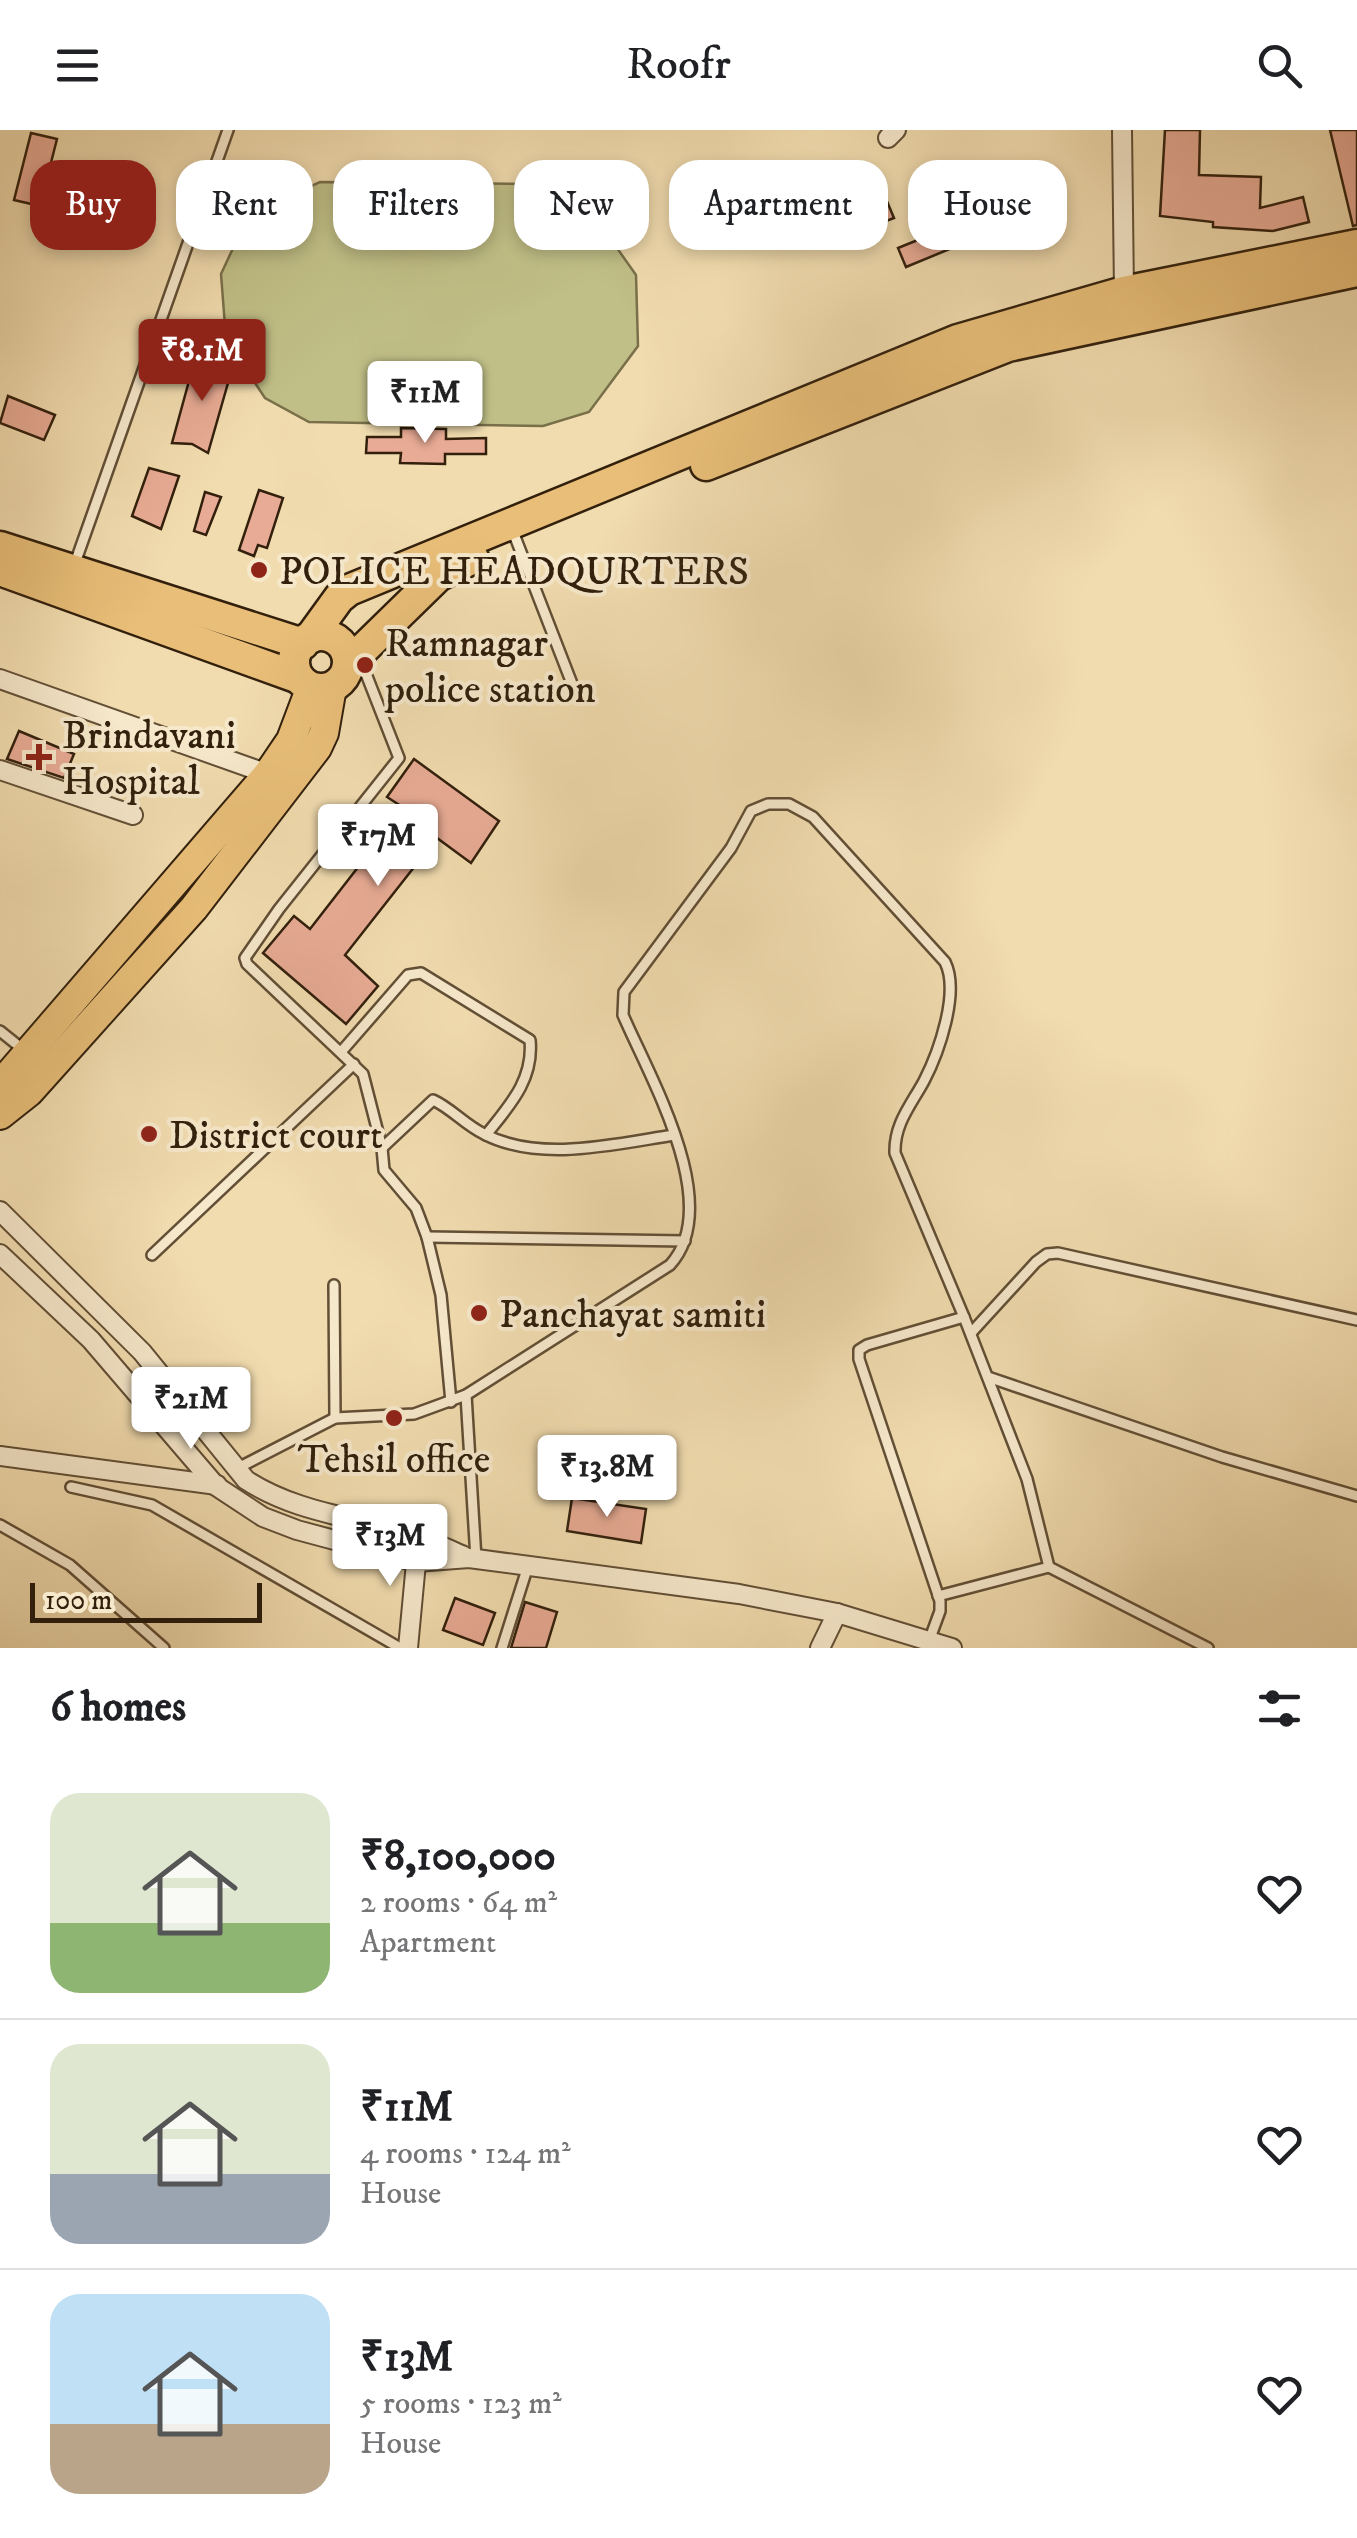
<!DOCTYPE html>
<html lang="en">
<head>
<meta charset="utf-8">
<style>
	body { margin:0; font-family:"IM FELL DW Pica",serif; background:#f6f6f6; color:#202124; height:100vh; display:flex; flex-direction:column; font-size:38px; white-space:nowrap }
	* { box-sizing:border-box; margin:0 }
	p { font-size:32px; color:#757577 }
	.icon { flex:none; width:55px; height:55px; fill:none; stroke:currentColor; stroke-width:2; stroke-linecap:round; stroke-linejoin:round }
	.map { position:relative; height:1518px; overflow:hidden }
	.panel { display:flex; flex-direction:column; background:#fff; flex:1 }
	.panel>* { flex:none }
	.guide { position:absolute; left:30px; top:30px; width:1298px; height:90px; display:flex; gap:20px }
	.scale { position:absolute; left:30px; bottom:25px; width:232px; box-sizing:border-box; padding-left:10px; border:5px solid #32200d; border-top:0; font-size:28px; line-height:35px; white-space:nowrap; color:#32200d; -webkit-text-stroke:8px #f6e8cb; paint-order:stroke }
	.price { position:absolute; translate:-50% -85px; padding:0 22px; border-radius:10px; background:#fff; color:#222; font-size:32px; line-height:65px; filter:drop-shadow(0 2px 5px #0008) }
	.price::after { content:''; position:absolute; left:50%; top:60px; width:30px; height:22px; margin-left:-15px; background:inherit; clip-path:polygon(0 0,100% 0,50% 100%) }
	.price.selected { background:#8f2418; color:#fff }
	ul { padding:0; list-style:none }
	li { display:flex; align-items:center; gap:30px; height:250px; padding:0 50px }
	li+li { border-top:2px solid #e0e0e0 }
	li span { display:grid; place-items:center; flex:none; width:280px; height:200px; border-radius:30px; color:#555 }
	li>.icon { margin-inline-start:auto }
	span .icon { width:120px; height:120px; fill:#fffc; stroke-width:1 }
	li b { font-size:42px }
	h2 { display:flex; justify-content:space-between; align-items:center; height:120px; padding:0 50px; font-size:42px }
	.pill { padding:0 35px; border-radius:30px; background:#fff; box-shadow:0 5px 15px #0003; font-size:35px; line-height:90px }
	.pill.selected { background:#8f2418; color:#fff }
	header { display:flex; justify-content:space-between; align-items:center; height:130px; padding:0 50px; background:#fff; font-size:45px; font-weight:600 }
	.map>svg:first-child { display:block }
	.green { fill:#c0bf87; stroke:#79704a; stroke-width:2.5 }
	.building { fill:#e8ab95; stroke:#32200d; stroke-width:2.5 }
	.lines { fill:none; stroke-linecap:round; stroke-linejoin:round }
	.lane-casing { stroke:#624f36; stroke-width:14 }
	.street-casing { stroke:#624f36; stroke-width:22 }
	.primary-casing { stroke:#32200d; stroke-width:32 }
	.highway-casing { stroke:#32200d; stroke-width:35 }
	.lane { stroke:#f6e8cb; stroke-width:9 }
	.street { stroke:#f6e8cb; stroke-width:18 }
	.primary { stroke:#e8be78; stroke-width:28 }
	.highway { stroke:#e8be78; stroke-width:30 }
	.poi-dot { fill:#8f2418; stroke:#f6e8cb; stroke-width:4 }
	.labels { text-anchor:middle; stroke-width:8; stroke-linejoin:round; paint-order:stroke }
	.poi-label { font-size:40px; fill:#32200d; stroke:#f6e8cb; text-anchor:start }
</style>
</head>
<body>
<header><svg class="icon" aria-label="menu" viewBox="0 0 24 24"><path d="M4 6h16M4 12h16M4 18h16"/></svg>Roofr<svg class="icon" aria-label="search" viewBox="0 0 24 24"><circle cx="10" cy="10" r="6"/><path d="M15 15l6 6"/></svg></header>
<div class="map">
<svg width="1357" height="1518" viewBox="0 0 1357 1518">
	<rect width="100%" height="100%" fill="#f1dcaf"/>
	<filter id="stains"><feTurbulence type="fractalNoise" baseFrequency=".002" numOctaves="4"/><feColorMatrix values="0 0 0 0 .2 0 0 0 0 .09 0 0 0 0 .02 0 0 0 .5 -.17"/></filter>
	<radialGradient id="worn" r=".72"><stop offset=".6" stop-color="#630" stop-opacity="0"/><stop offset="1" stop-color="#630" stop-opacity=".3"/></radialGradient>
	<path class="green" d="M320 52 535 54 593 84 636 145 638 216 589 282 543 296 309 292 265 268 226 209 221 144 249 84Z"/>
	<g class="building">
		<path d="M1165 0H1200L1199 45 1261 47 1260 78 1303 67 1309 92 1273 101 1213 97V92L1160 86Z"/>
		<path d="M1330 0H1357V95L1353 96Z"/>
		<path d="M31 3 57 9 40 76 14 70Z"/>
		<path d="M886 69 894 88 871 97 863 78Z"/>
		<path d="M945 99 952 118 906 137 898 118Z"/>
		<path d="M195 229 214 231 232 239 208 323 192 314 172 313Z"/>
		<path d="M8 266 55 285 44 310 0 293Z"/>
		<path d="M401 298 446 299V309L486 308V324H445V334L400 333 401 323H366L367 307H401Z"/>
		<path d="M149 338 179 346 161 399 132 386Z"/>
		<path d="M259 360 283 368 267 418 258 415 254 426 239 420Z"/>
		<path d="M205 362 221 367 206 405 194 401Z"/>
		<path d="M19 601 74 624 64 648 7 629Z"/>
		<path d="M414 629 499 691 471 733 437 708 345 825 378 856 346 894 263 823 294 786 310 799 404 678 387 667Z"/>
		<path d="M572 1368 646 1379 641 1413 567 1401Z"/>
		<path d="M455 1468 495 1483 483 1515 443 1500Z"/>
		<path d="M525 1472 557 1482 546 1518H511Z"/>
	</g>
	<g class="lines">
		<g class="lane-casing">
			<g id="lane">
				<path d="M512 399 576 564"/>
				<path d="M74 436 228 0"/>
				<path d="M361 531 399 628 279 779 245 828 247 834 363 944 382 1018 384 1040 416 1078 427 1107 441 1165 451 1272"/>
				<path d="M0 901 25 921"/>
				<path d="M341 922 408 845 421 843 530 910C534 950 509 976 486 1005"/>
				<path d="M382 1018 433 970C451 978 465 995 484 1004 540 1033 615 1014 674 1005"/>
				<path d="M427 1107 685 1111"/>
				<path d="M152 1125 354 934"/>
				<path d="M334 1155 335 1288"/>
				<path d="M971 1203 1036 1132 1047 1124 1058 1123 1357 1190"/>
				<path d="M988 1247 1222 1327 1357 1366"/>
				<path d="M466 1265 476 1429"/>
				<path d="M236 1339 335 1288 414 1284 466 1265 670 1135C725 1075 649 946 623 885L624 862 731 718 751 681 768 674H789L813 687 945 832C960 862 939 922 924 951 911 975 894 994 895 1023L964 1187"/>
				<path d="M71 1357 152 1375 400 1518"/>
				<path d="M0 1395 70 1435 164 1518"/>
				<path d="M938 1466 1049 1437"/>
				<path d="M929 1511 940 1481V1471L859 1229V1220L867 1215 964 1187 1027 1349 1049 1437 1208 1518"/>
				<path d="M502 1518 528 1436"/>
			</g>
		</g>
		<g class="street-casing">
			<g id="street">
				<path d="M1122 0 1124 162"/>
				<path d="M888 8 896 0"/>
				<path d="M0 549 268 644"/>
				<path d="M0 640 133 685"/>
				<path d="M0 1081 142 1222 246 1350C300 1385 362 1387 421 1408 436 1413 450 1420 464 1426"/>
				<path d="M0 1124 91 1210 216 1356 263 1387 297 1400 416 1432 469 1428 739 1464 837 1483 952 1518"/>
				<path d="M0 1326 217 1355"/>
				<path d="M408 1518 417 1422"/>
				<path d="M820 1518 837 1483"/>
			</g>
		</g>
		<g class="primary-casing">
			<g id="primary">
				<path d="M0 955 268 644 291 610 311 557"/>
				<path d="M0 985 29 962 194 778 317 618 324 603 332 557"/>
			</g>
		</g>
		<g class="highway-casing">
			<g id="highway">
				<path d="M706 335 1008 216 1357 141"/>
				<path d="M0 417 303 514"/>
				<path d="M0 440 299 548"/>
				<circle cx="321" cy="532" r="27"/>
				<path d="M310 508 339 468 349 460 958 210 1124 162 1357 115"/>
				<path d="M348 534 438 446 473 428"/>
			</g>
		</g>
		<use href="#lane" class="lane"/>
		<use href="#street" class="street"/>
		<use href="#primary" class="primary"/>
		<use href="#highway" class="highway"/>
	</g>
	<g class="poi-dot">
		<circle cx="259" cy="440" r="10"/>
		<circle cx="365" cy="535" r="10"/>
		<path d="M34 612h10v10h10v10h-10v10h-10v-10h-10v-10h10z"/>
		<circle cx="149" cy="1004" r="10"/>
		<circle cx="479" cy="1183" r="10"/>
		<circle cx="394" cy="1288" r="10"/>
	</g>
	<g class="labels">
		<g class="poi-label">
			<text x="279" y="454">POLICE HEADQURTERS</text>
			<text x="385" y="526">Ramnagar<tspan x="385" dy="46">police station</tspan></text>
			<text x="62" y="618">Brindavani<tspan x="62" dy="46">Hospital</tspan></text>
			<text x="169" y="1018">District court</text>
			<text x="499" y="1197">Panchayat samiti</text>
			<text x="394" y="1342" text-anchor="middle">Tehsil office</text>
		</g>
	</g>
	<rect width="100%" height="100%" filter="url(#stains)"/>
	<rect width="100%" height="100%" fill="url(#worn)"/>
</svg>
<div class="scale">100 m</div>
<b class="price selected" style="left:202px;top:274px">₹8.1M</b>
<b class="price" style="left:425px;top:316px">₹11M</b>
<b class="price" style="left:378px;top:759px">₹17M</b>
<b class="price" style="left:191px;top:1322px">₹21M</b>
<b class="price" style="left:607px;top:1390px">₹13.8M</b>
<b class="price" style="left:390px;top:1459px">₹13M</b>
<div class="guide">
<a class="pill selected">Buy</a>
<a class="pill">Rent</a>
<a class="pill">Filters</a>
<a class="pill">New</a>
<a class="pill">Apartment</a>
<a class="pill">House</a>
</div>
</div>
<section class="panel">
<h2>6 homes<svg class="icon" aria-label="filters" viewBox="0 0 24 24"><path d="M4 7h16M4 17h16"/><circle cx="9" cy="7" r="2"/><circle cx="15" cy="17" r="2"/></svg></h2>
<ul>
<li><span style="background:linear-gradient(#dfe7d0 65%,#8fb573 0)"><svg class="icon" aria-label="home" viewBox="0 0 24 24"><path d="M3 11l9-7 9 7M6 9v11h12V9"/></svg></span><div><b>₹8,100,000</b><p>2 rooms · 64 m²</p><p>Apartment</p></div><svg class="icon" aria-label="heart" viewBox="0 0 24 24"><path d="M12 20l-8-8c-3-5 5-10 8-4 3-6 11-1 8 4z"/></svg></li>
<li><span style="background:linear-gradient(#dfe7d0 65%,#9aa5b1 0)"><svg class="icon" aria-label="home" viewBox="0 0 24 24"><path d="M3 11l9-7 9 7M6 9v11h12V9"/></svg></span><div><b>₹11M</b><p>4 rooms · 124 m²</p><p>House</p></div><svg class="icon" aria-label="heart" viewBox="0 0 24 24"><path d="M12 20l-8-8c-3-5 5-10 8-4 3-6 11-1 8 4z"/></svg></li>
<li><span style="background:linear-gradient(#bfe0f5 65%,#b9a48a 0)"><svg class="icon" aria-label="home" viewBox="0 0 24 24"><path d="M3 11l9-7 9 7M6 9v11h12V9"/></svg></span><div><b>₹13M</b><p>5 rooms · 123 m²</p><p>House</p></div><svg class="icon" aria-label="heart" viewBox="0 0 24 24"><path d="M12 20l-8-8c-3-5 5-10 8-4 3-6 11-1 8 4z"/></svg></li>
</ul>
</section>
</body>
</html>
